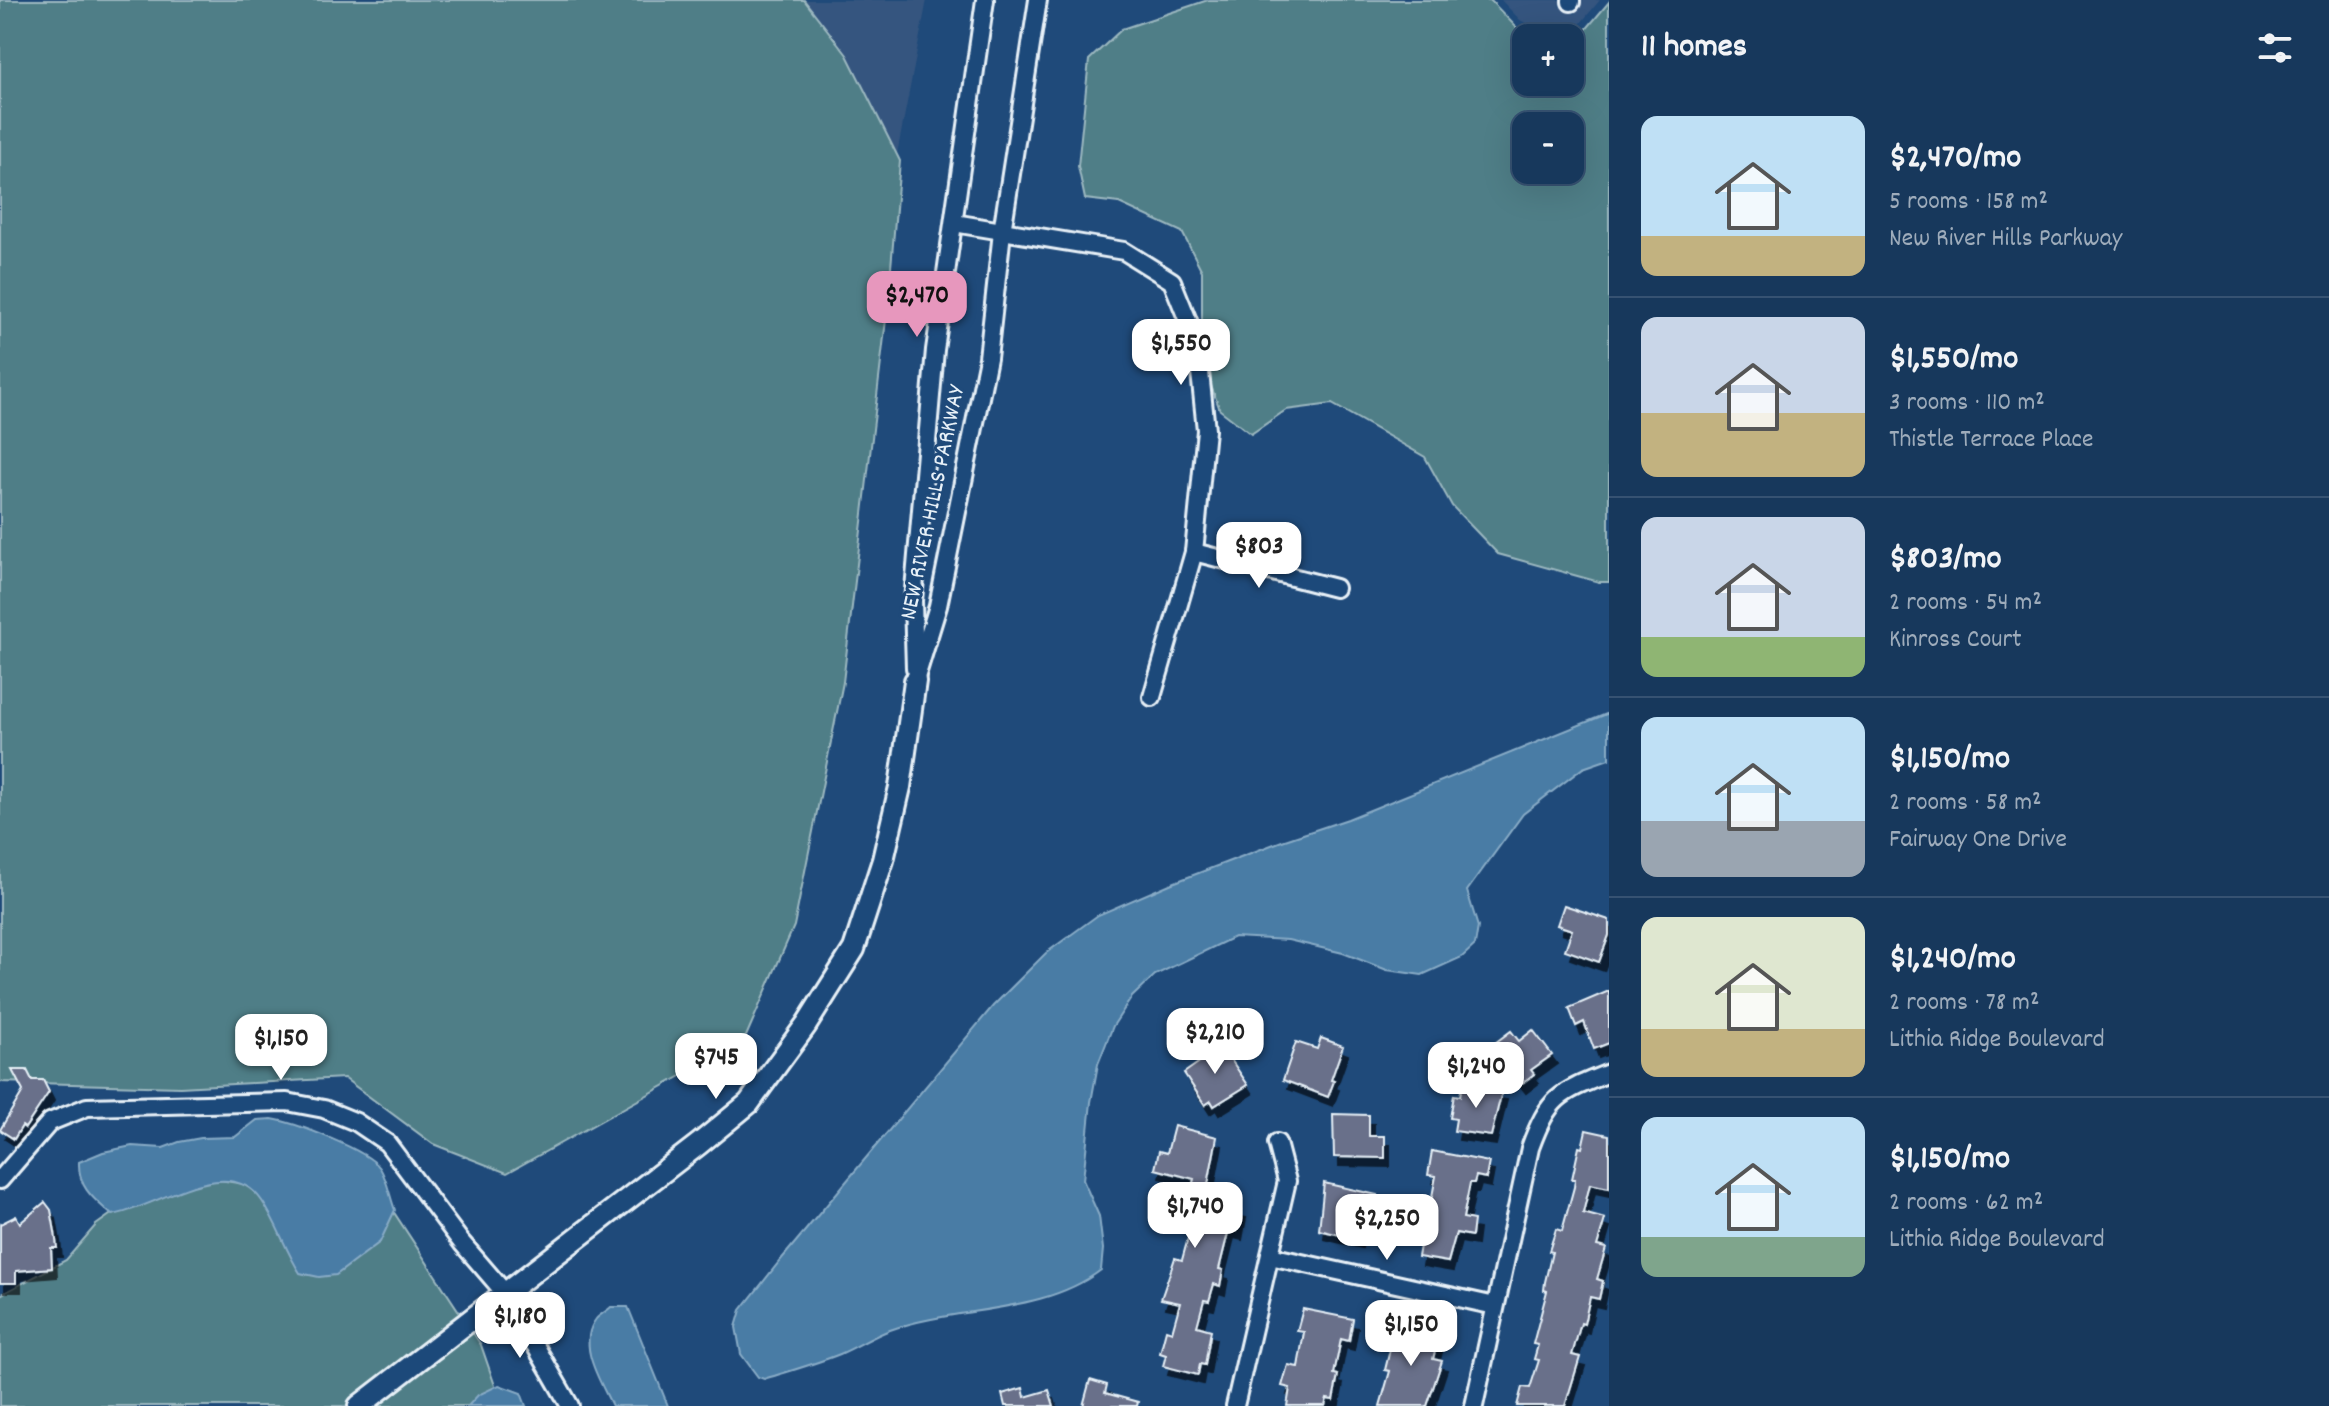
<!DOCTYPE html>
<html lang="en">
<head>
<meta charset="utf-8">
<style>
	body { margin:0; font-family:Dekko,sans-serif; background:#203f62; color:#f1f3f6; height:100vh; display:flex; flex-direction:column; font-size:30px; white-space:nowrap }
	* { box-sizing:border-box; margin:0 }
	p { font-size:26px; color:#9eacbb }
	.icon { flex:none; width:44px; height:44px; fill:none; stroke:currentColor; stroke-width:2; stroke-linecap:round; stroke-linejoin:round }
	.map { position:relative; flex:1; overflow:hidden }
	.details { display:flex; flex-direction:column; background:#17385c; width:720px }
	.details>* { flex:none }
	.fabs { position:absolute; left:1512px; top:24px; display:grid; gap:16px }
	.fabs a { display:grid; place-items:center; width:72px; height:72px; border-radius:16px; background:#17385c; box-shadow:0 8px 32px #0002,0 0 0 2px #365272; font-size:40px }
	.price { position:absolute; translate:-50% -68px; padding:0 18px; border-radius:16px; background:#fff; color:#222; font-size:26px; line-height:52px; filter:drop-shadow(0 2px 4px #0008) }
	.price::after { content:''; position:absolute; left:50%; top:48px; width:24px; height:18px; margin-left:-12px; background:inherit; clip-path:polygon(0 0,100% 0,50% 100%) }
	.price.active { background:#e797bd; color:#111 }
	ul { padding:0; list-style:none }
	li { display:flex; align-items:center; gap:24px; height:200px; padding:0 32px }
	li+li { border-top:2px solid #365272 }
	li span { display:grid; place-items:center; flex:none; width:224px; height:160px; border-radius:16px; color:#555 }
	li>.icon { margin-inline-start:auto }
	span .icon { width:96px; height:96px; fill:#fffc; stroke-width:1 }
	li b { font-size:34px }
	h2 { display:flex; justify-content:space-between; align-items:center; height:96px; padding:0 32px; font-size:34px }
	main { display:flex; flex:1; min-height:0 }
	.map>svg:first-child { display:block }
	.built { fill:#35557f }
	.green { fill:#507e87; stroke:#9cb8c0; stroke-width:2; fill-rule:evenodd }
	.water { fill:#487ca5; stroke:#88abc6; stroke-width:2 }
	.building { fill:#69708a; stroke:#e8f1f8; stroke-width:2; filter:url(#shadow) }
	.lines { fill:none; stroke-linecap:round; stroke-linejoin:round }
	.minor-casing { stroke:#e8f1f8; stroke-width:22 }
	.tertiary-casing { stroke:#e8f1f8; stroke-width:26 }
	.minor { stroke:#1f4a7a; stroke-width:16 }
	.tertiary { stroke:#1f4a7a; stroke-width:20 }
	.labels { text-anchor:middle; stroke-width:6; stroke-linejoin:round; paint-order:stroke }
	.street-label { font-size:24px; fill:#e8f1f8; stroke:#1f4a7a }
</style>
</head>
<body>
<main>
<div class="map">
<svg width="1609" height="1406" viewBox="0 0 1609 1406">
	<defs>
		<filter id="shadow"><feDropShadow dx="5" dy="9" stdDeviation="0" flood-color="#0009"/></filter>
	</defs>
	<rect width="100%" height="100%" fill="#1f4a7a"/>
	<filter id="ink" filterUnits="userSpaceOnUse"><feTurbulence type="fractalNoise" baseFrequency=".0125" numOctaves="2"/><feDisplacementMap in="SourceGraphic" scale="16" xChannelSelector="R" yChannelSelector="G"/><feConvolveMatrix kernelMatrix="1 2 1 2 8 2 1 2 1" color-interpolation-filters="sRGB"/></filter>
	<g filter="url(#ink)">
		<g class="built">
			<path d="M804 0H927L897 154 847 55Z"/>
			<path d="M1501 0H1561L1559 6 1575 14 1581 0H1600L1580 24 1546 33 1520 20Z"/>
		</g>
		<g class="green">
			<path d="M0 0H804L847 55 900 161 888 303 843 682 794 926 744 1041 507 1173 433 1144 344 1078 180 1087 0 1082Z"/>
			<path d="M1208 0H1490L1516 27 1539 38H1526V82H1570V38H1560L1584 32 1609 2V582H1599L1498 554 1452 506 1425 457 1332 404 1286 410 1251 434 1220 410 1202 361V271L1182 232 1119 203 1085 199 1078 166 1089 60 1122 29ZM1526 126H1570V170H1526Z"/>
			<path d="M189 1175 391 1208 481 1345 502 1406H0V1295L66 1260 96 1225 138 1195Z"/>
		</g>
		<g class="water">
			<path d="M1609 713V759L1583 768 1523 814 1467 891 1478 927 1475 945 1462 957 1422 975 1387 970 1343 953 1288 940 1234 937 1155 975 1132 997 1113 1026 1098 1064 1091 1102 1083 1180 1099 1216 1103 1249 1101 1270C1042 1315 957 1306 890 1330 873 1336 857 1347 840 1354 815 1364 790 1371 764 1379L758 1377 741 1354 736 1327 741 1310 779 1262 993 1006 1046 953 1098 915 1170 884 1282 841 1348 819Z"/>
			<path d="M272 1119C293 1122 368 1150 380 1168 387 1179 390 1197 395 1210L380 1242 336 1275 319 1277 300 1273C285 1250 278 1224 262 1201 228 1151 155 1209 112 1215 94 1199 78 1188 79 1162L103 1152 132 1146 163 1148 179 1142 201 1138 235 1137 257 1120Z"/>
			<path d="M611 1307H628L668 1406H612C601 1382 576 1345 596 1319 599 1315 607 1311 611 1307Z"/>
			<path d="M499 1385 521 1393 526 1406H468L478 1395Z"/>
		</g>
		<g class="building">
			<path d="M1564 905 1609 920V935L1599 962 1565 950 1572 930 1557 925Z"/>
			<path d="M1609 991V1043L1594 1049 1584 1022 1576 1026 1569 1008Z"/>
			<path d="M1533 1030 1552 1055 1531 1070 1534 1074 1521 1084 1491 1046 1511 1031 1519 1041Z"/>
			<path d="M1321 1038 1343 1046 1331 1080 1334 1081 1328 1097 1283 1080 1296 1042 1317 1049Z"/>
			<path d="M1219 1042 1248 1085 1214 1106 1211 1101 1205 1105 1184 1073 1201 1061 1198 1056Z"/>
			<path d="M12 1070H27L32 1080H43L49 1092 25 1128 22 1126 14 1139 0 1130 23 1091Z"/>
			<path d="M1462 1085 1502 1091 1491 1136 1454 1131 1456 1119 1450 1118 1454 1095 1460 1096Z"/>
			<path d="M1333 1114 1369 1115V1136H1385V1158L1334 1157Z"/>
			<path d="M1174 1126 1217 1137 1205 1200 1241 1209 1237 1231 1229 1229 1219 1269 1223 1270 1220 1286 1214 1284 1209 1301 1204 1300 1197 1326 1211 1330 1205 1365 1200 1364 1198 1375 1163 1366 1166 1355 1160 1353 1166 1330 1172 1332 1180 1303 1161 1299 1175 1258 1182 1260 1194 1216 1185 1214 1194 1179 1155 1169 1159 1151 1167 1153Z"/>
			<path d="M1586 1130 1609 1135V1188L1590 1184 1583 1213 1605 1219 1597 1246 1606 1248 1597 1279 1603 1281 1599 1299 1590 1297 1584 1324 1581 1323 1572 1355 1580 1357 1565 1406H1517L1522 1387 1530 1388 1539 1360 1534 1359 1538 1345 1533 1344 1547 1291 1544 1290 1545 1282 1552 1252 1549 1251 1556 1229 1562 1231 1574 1187 1575 1179H1572L1579 1147 1582 1148Z"/>
			<path d="M1432 1151 1489 1162 1486 1178 1476 1176 1474 1183H1470L1463 1218 1474 1220 1472 1236 1456 1233 1448 1262 1418 1257 1426 1212H1429L1436 1176 1428 1175Z"/>
			<path d="M1324 1183 1377 1195 1372 1216 1363 1214 1357 1239 1319 1230Z"/>
			<path d="M45 1202 51 1210 55 1232 57 1248H51L52 1268 16 1271V1283H0V1224L16 1216 20 1223Z"/>
			<path d="M1303 1309 1353 1319 1349 1341 1341 1339 1334 1374 1338 1375 1333 1400 1327 1399 1325 1406H1287L1290 1388 1282 1386 1288 1365 1298 1367 1304 1332 1297 1331Z"/>
			<path d="M1396 1325 1439 1335 1433 1359 1442 1361 1427 1406H1380L1390 1371 1385 1370Z"/>
			<path d="M1090 1380 1107 1385 1105 1393 1138 1402 1137 1406H1083Z"/>
			<path d="M1023 1388 1025 1397 1049 1390 1054 1406H1005L1002 1394Z"/>
		</g>
		<g class="lines">
			<g class="minor-casing">
				<g id="minor">
					<path d="M1571 2V0"/>
					<path d="M954 223 1124 251 1172 281 1197 343 1206 430 1194 552 1152 697"/>
					<path d="M1194 552 1335 588"/>
					<path d="M915 668 913 601 935 350 985 0"/>
					<path d="M915 681 938 606 988 358 1002 232 1038 0"/>
					<path d="M0 1180 50 1122 87 1107 287 1102 324 1109 356 1122 387 1143 462 1243 505 1293 570 1406"/>
					<path d="M1270 1256 1495 1306"/>
					<path d="M1235 1406 1287 1181 1277 1143"/>
					<path d="M1474 1406 1530 1148C1549 1096 1559 1093 1609 1073"/>
				</g>
			</g>
			<g class="tertiary-casing">
				<path id="tertiary" d="M359 1406 699 1144 749 1103 806 1025 854 949 883 860 900 787 915 681"/>
			</g>
			<use href="#minor" class="minor"/>
			<use href="#tertiary" class="tertiary"/>
		</g>
	</g>
	<g class="labels">
		<g class="street-label">
			<text transform="translate(931 502) rotate(-78)" y="8">NEW RIVER HILLS PARKWAY</text>
		</g>
	</g>
</svg>
<div class="fabs">
<a>+</a>
<a>−</a>
</div>
<b class="price active" style="left:917px;top:339px">$2,470</b>
<b class="price" style="left:1181px;top:387px">$1,550</b>
<b class="price" style="left:1259px;top:590px">$803</b>
<b class="price" style="left:1215px;top:1076px">$2,210</b>
<b class="price" style="left:281px;top:1082px">$1,150</b>
<b class="price" style="left:716px;top:1101px">$745</b>
<b class="price" style="left:1476px;top:1110px">$1,240</b>
<b class="price" style="left:1195px;top:1250px">$1,740</b>
<b class="price" style="left:1387px;top:1262px">$2,250</b>
<b class="price" style="left:520px;top:1360px">$1,180</b>
<b class="price" style="left:1411px;top:1368px">$1,150</b>
</div>
<section class="details">
<h2>11 homes<svg class="icon" aria-label="filters" viewBox="0 0 24 24"><path d="M4 7h16M4 17h16"/><circle cx="9" cy="7" r="2"/><circle cx="15" cy="17" r="2"/></svg></h2>
<ul>
<li><span style="background:linear-gradient(#bfe0f5 75%,#c2b280 0)"><svg class="icon" aria-label="home" viewBox="0 0 24 24"><path d="M3 11l9-7 9 7M6 9v11h12V9"/></svg></span><div><b>$2,470/mo</b><p>5 rooms · 158 m²</p><p>New River Hills Parkway</p></div></li>
<li><span style="background:linear-gradient(#c9d6e8 60%,#c2b280 0)"><svg class="icon" aria-label="home" viewBox="0 0 24 24"><path d="M3 11l9-7 9 7M6 9v11h12V9"/></svg></span><div><b>$1,550/mo</b><p>3 rooms · 110 m²</p><p>Thistle Terrace Place</p></div></li>
<li><span style="background:linear-gradient(#c9d6e8 75%,#8fb573 0)"><svg class="icon" aria-label="home" viewBox="0 0 24 24"><path d="M3 11l9-7 9 7M6 9v11h12V9"/></svg></span><div><b>$803/mo</b><p>2 rooms · 54 m²</p><p>Kinross Court</p></div></li>
<li><span style="background:linear-gradient(#bfe0f5 65%,#9aa5b1 0)"><svg class="icon" aria-label="home" viewBox="0 0 24 24"><path d="M3 11l9-7 9 7M6 9v11h12V9"/></svg></span><div><b>$1,150/mo</b><p>2 rooms · 58 m²</p><p>Fairway One Drive</p></div></li>
<li><span style="background:linear-gradient(#dfe7d0 70%,#c2b280 0)"><svg class="icon" aria-label="home" viewBox="0 0 24 24"><path d="M3 11l9-7 9 7M6 9v11h12V9"/></svg></span><div><b>$1,240/mo</b><p>2 rooms · 78 m²</p><p>Lithia Ridge Boulevard</p></div></li>
<li><span style="background:linear-gradient(#bfe0f5 75%,#7fa58c 0)"><svg class="icon" aria-label="home" viewBox="0 0 24 24"><path d="M3 11l9-7 9 7M6 9v11h12V9"/></svg></span><div><b>$1,150/mo</b><p>2 rooms · 62 m²</p><p>Lithia Ridge Boulevard</p></div></li>
</ul>
</section>
</main>
</body>
</html>
